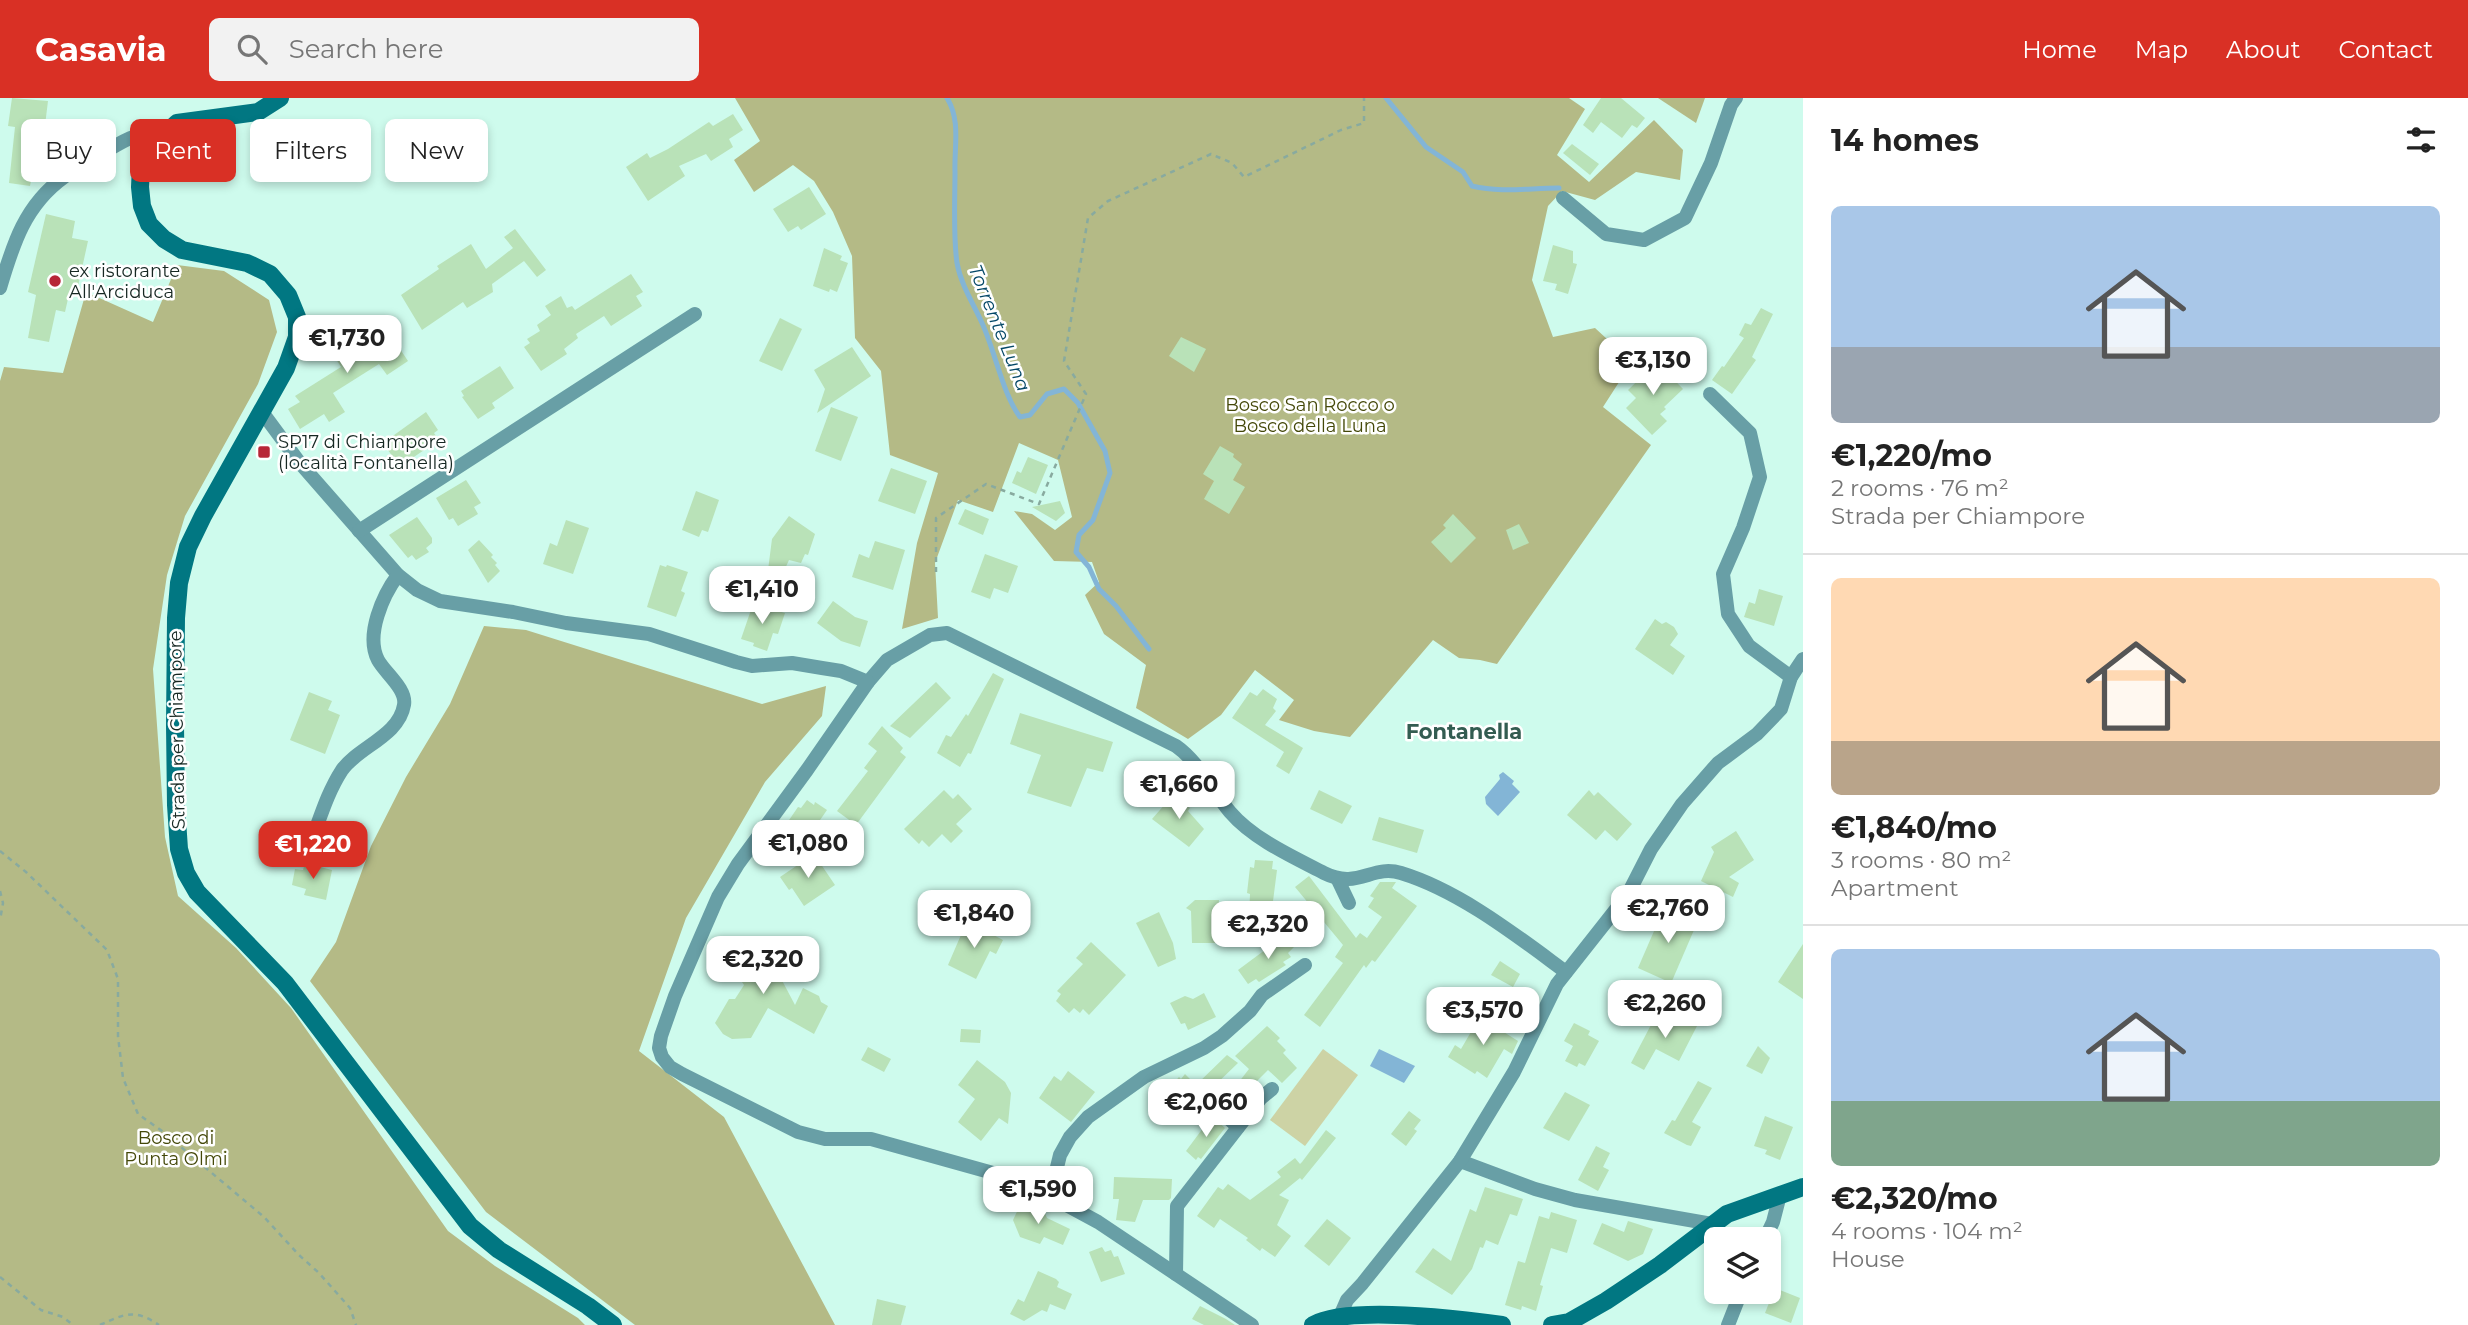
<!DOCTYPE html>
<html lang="en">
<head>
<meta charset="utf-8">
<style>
	body { margin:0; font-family:Montserrat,sans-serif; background:#f2f2f2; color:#222; height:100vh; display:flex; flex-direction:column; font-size:26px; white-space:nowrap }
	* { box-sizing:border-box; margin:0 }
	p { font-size:23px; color:#767676 }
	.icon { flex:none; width:38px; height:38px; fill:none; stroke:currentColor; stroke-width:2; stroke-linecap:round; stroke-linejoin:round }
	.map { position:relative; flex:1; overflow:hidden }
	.sheet { display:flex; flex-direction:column; background:#fff; width:665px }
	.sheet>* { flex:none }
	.guide { position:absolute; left:21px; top:21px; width:665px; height:63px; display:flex; gap:14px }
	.buttons { position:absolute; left:1704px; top:1129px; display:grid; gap:14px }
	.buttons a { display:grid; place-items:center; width:77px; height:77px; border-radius:10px; background:#fff; box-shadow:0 4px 10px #0003; font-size:35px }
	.price { position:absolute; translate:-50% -60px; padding:0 16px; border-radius:14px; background:#fff; color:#222; font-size:23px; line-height:46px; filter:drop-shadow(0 2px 4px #0008) }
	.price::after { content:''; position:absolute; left:50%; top:42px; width:21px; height:16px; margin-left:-10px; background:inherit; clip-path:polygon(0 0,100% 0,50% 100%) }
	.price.current { background:#d93025; color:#fff }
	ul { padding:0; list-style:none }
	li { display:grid; align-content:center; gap:14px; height:371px; padding:0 28px }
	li+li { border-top:2px solid #e0e0e0 }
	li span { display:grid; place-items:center; height:217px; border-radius:10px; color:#555 }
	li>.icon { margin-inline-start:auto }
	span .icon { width:126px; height:126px; fill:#fffc; stroke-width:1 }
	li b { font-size:30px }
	h2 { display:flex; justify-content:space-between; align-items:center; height:84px; padding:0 28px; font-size:30px }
	.chip { padding:0 24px; border-radius:10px; background:#fff; box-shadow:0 4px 10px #0003; font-size:24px; line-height:63px }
	.chip.current { background:#d93025; color:#fff }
	header { display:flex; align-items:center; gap:42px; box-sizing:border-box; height:98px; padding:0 35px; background:#d93025; color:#fff }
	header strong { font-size:33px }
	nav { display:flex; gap:38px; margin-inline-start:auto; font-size:24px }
	.search { width:490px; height:63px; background:#f2f2f2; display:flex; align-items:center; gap:18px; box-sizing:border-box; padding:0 24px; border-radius:10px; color:#767676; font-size:26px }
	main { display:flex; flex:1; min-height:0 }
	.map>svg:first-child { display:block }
	.green { fill:#cdd3a5 }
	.forest { fill:#b4ba86 }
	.water { fill:#83b5d6 }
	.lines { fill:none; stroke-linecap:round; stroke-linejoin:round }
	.stream { stroke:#83b5d6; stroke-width:5 }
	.building { fill:#b9e2b8 }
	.path { stroke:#88aa9f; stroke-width:2.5; stroke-dasharray:5 5; stroke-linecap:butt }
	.street { stroke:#689fa6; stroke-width:14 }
	.secondary { stroke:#017782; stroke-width:18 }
	.poi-dot { fill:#b72637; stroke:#fff; stroke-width:2.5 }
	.labels { text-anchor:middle; stroke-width:5; stroke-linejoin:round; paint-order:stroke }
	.poi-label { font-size:18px; fill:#162722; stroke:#fff; text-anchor:start }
	.park-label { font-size:18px; fill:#444809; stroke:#fff }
	.street-label { font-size:18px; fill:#162722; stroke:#fff }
	.water-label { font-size:19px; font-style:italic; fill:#054868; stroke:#fff }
	.quarter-label { font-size:21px; font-weight:bold; fill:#335c51; stroke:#fff }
</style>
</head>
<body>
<header>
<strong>Casavia</strong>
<div class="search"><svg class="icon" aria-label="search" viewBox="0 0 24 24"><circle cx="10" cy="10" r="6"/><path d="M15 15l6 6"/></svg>Search here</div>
<nav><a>Home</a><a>Map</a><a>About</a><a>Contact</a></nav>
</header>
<main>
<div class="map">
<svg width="1803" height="1227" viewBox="0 0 1803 1227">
	<rect width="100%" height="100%" fill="#cefbed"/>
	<path class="green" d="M1323 951 1358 977 1305 1048 1270 1022Z"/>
	<g class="forest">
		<path d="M735 0H1569L1585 11 1557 57 1589 84 1654 22 1683 52 1680 82 1636 74 1595 102 1562 93 1548 108 1532 182 1553 239 1595 230 1632 264 1603 309 1651 347 1497 566 1480 562 1459 560 1433 542 1350 639 1314 633 1279 622 1294 602 1255 572 1221 617 1188 641 1136 610 1146 567 1104 536 1085 497 1099 484 1092 464 1054 463 1014 413 1032 416 1055 432 1072 419 1058 362 1019 345 993 414 958 402 935 465 938 520 902 531 917 445 938 375 890 357 881 273 855 240 852 158 833 114 814 83 793 67 754 94 734 62 760 43Z"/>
		<path d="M1658 0H1705L1696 25Z"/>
		<path d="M177 167 224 173 269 202 277 234 258 286 185 418 167 477 153 571 165 739 178 798 236 850 291 910 448 1133 495 1168 578 1220 585 1227H0V283L4 269 63 275 86 194 153 224Z"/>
		<path d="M484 528 526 532 762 606 826 588 822 618 765 684 686 820 639 953 724 1019 835 1227H635L486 1114 310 883 336 844 371 748 406 679 450 606Z"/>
	</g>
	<g class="water">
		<path d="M1503 674 1514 683 1512 686 1520 694 1498 718 1486 706 1485 699 1500 681 1499 677Z"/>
		<path d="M1379 951 1415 968 1404 985 1370 968Z"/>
	</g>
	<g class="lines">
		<g class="stream">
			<path d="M947 0C961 23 954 48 955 74 955 101 953 138 957 165 961 187 973 205 982 225 995 253 1003 297 1020 319L1030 317 1047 296 1064 291 1078 305 1105 353 1110 375 1093 422 1079 437 1076 454 1089 469 1099 491 1116 508 1149 551"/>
			<path d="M1386 0 1426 49 1463 74 1472 88C1501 95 1529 90 1559 90"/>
		</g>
	</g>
	<g class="building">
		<path d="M12 0 48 3 38 84 31 83 30 88 9 85 15 29 8 28Z"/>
		<path d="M1601 0H1621L1645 20 1637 30 1632 27 1622 40 1601 24 1593 35 1583 27Z"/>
		<path d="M733 16 743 32 729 41 733 49 711 63 706 56 679 68 685 78 648 103 626 69 647 55 650 60 668 51 709 24 713 28Z"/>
		<path d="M48 28 85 33V43L93 50 75 60Z"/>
		<path d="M1572 46 1599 66 1590 77 1563 55Z"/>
		<path d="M809 89 826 116 801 132 798 128 788 134 773 111Z"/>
		<path d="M46 116 75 123 72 140 88 143 77 193 70 192 65 214 56 212 49 244 28 240 36 197 28 194Z"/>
		<path d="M515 131 546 172 537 179 524 163 492 186 493 194 467 210 463 204 422 232 401 197 439 171 437 168 471 146 486 171 513 150 504 139Z"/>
		<path d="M1553 147 1573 153V165L1577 166 1568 196 1555 192 1557 186 1543 183Z"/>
		<path d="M824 150 842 158 840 162 848 165 837 194 830 191 829 194 813 188Z"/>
		<path d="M631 176 643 194 636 198 642 208 611 228 604 218 576 236 578 240 564 251 567 256 541 273 524 249 530 245 527 241 540 233 537 227 551 217 545 208 561 198 567 210 572 208 575 212Z"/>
		<path d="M1761 210 1773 216 1752 259 1756 262 1732 296 1712 282 1722 268 1724 269 1744 240 1739 237 1745 225 1751 227Z"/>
		<path d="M780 220 802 231 782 273 759 263Z"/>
		<path d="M384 227 408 263 387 277 379 266 333 295 345 314 329 324 324 316 300 331 288 311 300 304 295 298 341 269 331 253 357 237 360 242Z"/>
		<path d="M1181 239 1206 251 1194 274 1169 258Z"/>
		<path d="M852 249 871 278 817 315 825 291 814 272Z"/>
		<path d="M1657 264 1683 291 1664 309 1666 311 1660 316 1667 323 1652 337 1626 310 1636 300 1628 292Z"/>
		<path d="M500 268 514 290 492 305 495 310 478 321 462 299 464 298 461 293Z"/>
		<path d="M831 309 858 319 841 363 815 353Z"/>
		<path d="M426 314 438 332 434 335 439 342 402 367 397 360 395 362 383 345Z"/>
		<path d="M1220 348 1234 356 1233 359 1242 366 1233 382 1245 389 1229 416 1204 401 1214 383 1203 376Z"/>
		<path d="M1028 359 1048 367 1036 396 1012 385 1017 373 1021 375Z"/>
		<path d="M891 370 927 383 915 416 878 403Z"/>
		<path d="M466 382 481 405 474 409 478 416 458 428 453 420 449 422 436 400Z"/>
		<path d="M696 393 719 402 708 434 702 432 699 439 682 432Z"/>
		<path d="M1060 403 1065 415 1056 423 1032 409Z"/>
		<path d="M965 411 989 421 983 437 958 426Z"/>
		<path d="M1453 416 1476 440 1451 465 1431 444 1446 430 1443 427Z"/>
		<path d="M789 418 815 436 808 457 805 456 801 465 789 462 784 473 768 472 772 441Z"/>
		<path d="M417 419 432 440V445L426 450 429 454 416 462 412 457 408 460 389 437Z"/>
		<path d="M566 422 589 430 573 476 543 466 550 445 557 448Z"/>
		<path d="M1519 426 1529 445 1513 452 1506 432Z"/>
		<path d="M479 442 493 457 491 459 497 465 495 467 500 473 488 485 468 452Z"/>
		<path d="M875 443 905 452 893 492 852 479 859 456 869 460Z"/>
		<path d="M985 456 1018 468 1008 495 994 490 990 501 971 494Z"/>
		<path d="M660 467 666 469 667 467 688 474 681 493 685 495 676 519 647 509Z"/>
		<path d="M1759 491 1783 498 1774 528 1744 519 1749 504 1755 506Z"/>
		<path d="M833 503 855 519 868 523 860 549 841 543 817 525Z"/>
		<path d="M753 506 785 515 778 536 773 535 767 553 753 548 754 545 741 541Z"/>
		<path d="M1655 521 1662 526 1666 524 1674 529 1678 536 1670 547 1685 558 1673 577 1635 551Z"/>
		<path d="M993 575 1004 581 971 656 968 655 960 669 937 655 946 637 951 639 966 616 968 618Z"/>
		<path d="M936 584 951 600 916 634 910 640 890 628Z"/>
		<path d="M1263 591 1277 601 1273 610 1276 613 1265 627 1303 650 1289 676 1276 668 1284 654 1232 620 1250 594 1257 598Z"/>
		<path d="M309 594 332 603 328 612 340 617 325 656 290 642Z"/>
		<path d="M1020 615 1113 644 1103 674 1087 670 1071 709 1027 695 1041 657 1010 646Z"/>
		<path d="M882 628 903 650 900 654 906 659 856 727 837 713 868 673 864 670 877 653 868 646Z"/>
		<path d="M944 692 953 701 958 696 972 711 956 726 963 733 951 745 942 736 929 749 922 742 919 746 904 731Z"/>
		<path d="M1319 692 1352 708 1342 726 1310 711Z"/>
		<path d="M1589 692 1594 698 1598 694 1632 726 1617 743 1605 732 1596 742 1567 717Z"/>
		<path d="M1174 696 1190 710 1188 713 1204 731 1189 749 1152 721Z"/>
		<path d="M807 702 814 707 815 704 827 712 800 751 783 738 788 731 785 728 798 709 801 710Z"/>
		<path d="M1379 719 1424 732 1417 755 1372 742Z"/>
		<path d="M1736 733 1754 762 1729 779 1739 785 1733 799 1701 783 1714 754 1711 749Z"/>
		<path d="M814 756 835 787 804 808 792 790 789 792 780 779Z"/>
		<path d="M1255 762 1273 763 1272 771 1277 772 1272 811 1269 810 1266 821 1249 819 1250 796 1247 795 1250 769 1254 770Z"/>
		<path d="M305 765 332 772 326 802 304 797 306 791 292 787 295 771 303 772Z"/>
		<path d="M1309 778 1356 840 1360 835 1367 840 1382 819 1368 809 1374 800 1370 798 1380 784H1396L1392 790 1417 808 1375 864 1372 862 1366 870 1364 867 1320 929 1304 917 1343 865 1335 859 1343 847 1295 789Z"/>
		<path d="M1195 802H1219L1217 845H1192L1191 813 1186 810Z"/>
		<path d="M1664 810 1697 825 1672 883 1669 884 1638 870Z"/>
		<path d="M1159 814 1173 845 1176 861 1158 869 1136 825Z"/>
		<path d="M967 823 1003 842 996 856 990 853 976 881 948 867Z"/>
		<path d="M1285 837 1294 849 1288 855 1291 859 1283 864 1286 867 1259 884 1256 881 1248 886 1238 872Z"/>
		<path d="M738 841 763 855 771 869 776 871 795 907 803 890 819 898 821 904 828 908 814 936 768 910 751 940 732 941 723 936 715 925 729 901H735L744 887 740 881 742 877 726 868 724 855 730 845Z"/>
		<path d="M1091 844 1126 877 1089 917 1083 911 1080 915 1074 910 1069 915 1056 903 1061 896 1057 893 1083 866 1076 860Z"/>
		<path d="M1803 846V901L1778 884Z"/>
		<path d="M1500 863 1520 876 1513 889 1491 877Z"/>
		<path d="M1204 895 1216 919 1188 932 1185 925 1181 926 1170 905 1185 898 1193 901Z"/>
		<path d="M1672 914 1697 928 1679 963 1656 951 1644 972 1631 965 1653 923 1664 928Z"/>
		<path d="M1482 915 1502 926 1499 931 1518 943 1512 956 1504 951 1487 980 1477 973 1475 976 1448 959 1455 947 1461 951Z"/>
		<path d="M1574 925 1590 933 1588 937 1599 943 1585 968 1579 965 1577 969 1565 963 1573 948 1564 943Z"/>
		<path d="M1267 928 1280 940 1277 943 1286 952 1283 955 1297 970 1282 985 1268 972 1231 1009 1224 1003 1249 971 1235 958Z"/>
		<path d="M961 931 981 932 980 945 960 944Z"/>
		<path d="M1758 948 1770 960 1762 976 1746 968Z"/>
		<path d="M868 949 891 961 884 974 861 962Z"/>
		<path d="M1227 957 1238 965 1180 1021 1172 1014V996L1168 991 1179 979 1181 981 1185 976 1196 987Z"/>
		<path d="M977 962 1005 984 1011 995 1008 1026 999 1020 981 1043 958 1024 975 1001 958 987Z"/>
		<path d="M1068 973 1095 994 1071 1024 1039 1000 1054 978 1061 983Z"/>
		<path d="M1698 983 1712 990 1692 1024 1701 1029 1691 1048 1687 1047 1664 1035 1672 1022 1675 1023Z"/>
		<path d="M1565 994 1590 1007 1569 1043 1543 1030Z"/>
		<path d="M1409 1013 1421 1022 1414 1031 1417 1033 1406 1048 1391 1036Z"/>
		<path d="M1212 1018 1225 1030 1201 1061 1198 1059 1196 1062 1186 1053Z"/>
		<path d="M1765 1018 1793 1029 1780 1062 1765 1056 1767 1052 1754 1048Z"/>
		<path d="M1326 1032 1336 1040 1302 1082 1300 1080 1279 1097 1289 1102 1277 1127 1291 1138 1275 1159 1262 1150 1260 1153 1246 1142 1248 1140 1220 1121 1214 1130 1197 1118 1218 1089 1223 1092 1228 1086 1250 1102 1281 1079 1277 1074 1295 1060 1300 1066 1302 1064Z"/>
		<path d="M1596 1048 1610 1055 1603 1069 1609 1072 1598 1093 1578 1082Z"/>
		<path d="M1114 1079 1172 1081 1171 1100 1169 1102H1143L1135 1124 1116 1122 1119 1101H1113Z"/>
		<path d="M1485 1089 1523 1101 1517 1118 1510 1116 1498 1147 1486 1142 1483 1150 1480 1149 1472 1171 1452 1197 1415 1174 1433 1150 1451 1163 1470 1111 1476 1114Z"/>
		<path d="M1021 1105 1044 1113 1047 1120 1070 1131 1063 1147 1044 1139 1040 1146 1020 1139 1013 1122Z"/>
		<path d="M1551 1114 1577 1122 1567 1155 1551 1150 1540 1187 1543 1188 1536 1213 1522 1208 1521 1212 1505 1207 1518 1163 1525 1165 1539 1118 1549 1121Z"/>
		<path d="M1327 1121 1351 1140 1329 1168 1304 1148Z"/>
		<path d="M1628 1123 1653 1131 1643 1156 1628 1163 1593 1146 1602 1125 1624 1134Z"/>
		<path d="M1102 1149 1105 1154 1111 1152 1114 1159 1118 1158 1125 1176 1101 1184 1089 1154Z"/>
		<path d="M1038 1173 1056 1181 1059 1184 1057 1189 1072 1196 1065 1212 1050 1206 1047 1214 1042 1212 1024 1223 1010 1216 1018 1201 1024 1204Z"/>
		<path d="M1775 1190 1800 1200 1791 1225 1765 1215Z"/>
		<path d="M877 1201 906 1208 901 1227H872Z"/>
		<path d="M1200 1208 1226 1221 1235 1227H1204L1192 1221Z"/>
	</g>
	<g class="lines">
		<g class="path">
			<path d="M936 474V420L986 386 1039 406 1086 296 1064 263 1088 120 1108 103 1211 56 1232 65 1244 79 1341 32 1364 25V0"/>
			<path d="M0 753 26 774 107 852 118 881V938L123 980 138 1016 162 1033 264 1119 299 1157 319 1175 350 1210 356 1227"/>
			<path d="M0 793 3 805 0 822"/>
			<path d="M0 1179 41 1212 63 1219 73 1227"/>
			<path d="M100 1227C126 1215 135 1211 159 1227"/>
		</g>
		<g class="street">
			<path d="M1563 100 1606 136 1644 142 1685 120 1711 65 1731 7 1736 0"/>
			<path d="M0 190C13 146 25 107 64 79 74 71 86 66 97 59 119 45 139 32 166 33"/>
			<path d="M1710 296 1750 335 1760 379 1743 430 1723 476 1728 516 1749 548 1791 579"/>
			<path d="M262 314 299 364 398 477 417 492 440 503 513 514 566 525 649 536 736 564 752 568 792 565 822 570 841 573 868 584 887 562 930 537 947 535 1176 648C1199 664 1212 693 1230 714 1253 741 1293 759 1324 775 1358 792 1372 766 1401 775 1460 793 1517 838 1566 874"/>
			<path d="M359 433 695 216"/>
			<path d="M868 584 807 672 738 766 718 799 675 898 661 938 659 950 662 959 670 969 682 976 798 1034 825 1041H871L993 1075 1050 1098 1098 1124 1252 1227"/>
			<path d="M314 736C322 714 329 692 342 672 358 649 399 638 404 607 407 591 385 575 378 562 365 537 383 497 398 477"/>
			<path d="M1338 782 1349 805"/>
			<path d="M1212 1005 1238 1029"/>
			<path d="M1460 1063 1535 1091 1575 1102 1712 1126"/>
			<path d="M1050 1098 1060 1057 1070 1039 1088 1019 1144 979 1204 950 1222 938 1250 913 1262 897 1305 867"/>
			<path d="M1765 1141 1773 1124 1780 1097"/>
			<path d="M1176 1176 1177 1108 1261 1000 1272 991"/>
			<path d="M1340 1218 1347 1202 1362 1186 1460 1063 1514 974 1557 886 1628 796 1651 751 1682 706 1718 665 1757 636 1781 611 1791 579 1803 561"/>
			<path d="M1728 1227 1741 1194"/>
		</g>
		<g class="secondary">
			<path d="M280 0 258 14 177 25 151 49 141 69 140 89 142 108 149 126 164 141 182 152 247 165 270 176 288 197 297 219V239L286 270 203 418 188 449 179 485 176 520 175 627 176 707 179 751 186 775 197 794 285 885 470 1128 499 1152 588 1208 613 1227"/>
			<path d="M1313 1227C1349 1207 1458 1221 1502 1227"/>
			<path d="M1552 1227 1569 1224 1606 1203 1660 1167 1727 1116 1803 1089"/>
		</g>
	</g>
	<g class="poi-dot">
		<circle cx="55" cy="183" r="7"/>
		<rect x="257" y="347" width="14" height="14" rx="3.5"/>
	</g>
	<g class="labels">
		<g class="poi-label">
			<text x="69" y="179">ex ristorante<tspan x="69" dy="21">All'Arciduca</tspan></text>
			<text x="278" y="350">SP17 di Chiampore<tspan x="278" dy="21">(località Fontanella)</tspan></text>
		</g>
		<g class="park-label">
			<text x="1310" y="313">Bosco San Rocco o<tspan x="1310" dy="21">Bosco della Luna</tspan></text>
			<text x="176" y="1046">Bosco di<tspan x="176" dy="21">Punta Olmi</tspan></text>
		</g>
		<g class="street-label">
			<text transform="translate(177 632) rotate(-91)" y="6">Strada per Chiampore</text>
		</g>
		<g class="water-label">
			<text transform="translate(1000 230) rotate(68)" y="7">Torrente Luna</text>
		</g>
		<g class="quarter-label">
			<text x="1464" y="641">Fontanella</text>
		</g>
	</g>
</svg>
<div class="buttons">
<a><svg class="icon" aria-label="layers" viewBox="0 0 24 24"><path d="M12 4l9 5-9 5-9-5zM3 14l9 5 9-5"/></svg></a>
</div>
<b class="price" style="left:347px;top:277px">€1,730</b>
<b class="price" style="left:1653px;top:299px">€3,130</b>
<b class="price" style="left:762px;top:528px">€1,410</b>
<b class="price" style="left:1179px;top:723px">€1,660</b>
<b class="price" style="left:808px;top:782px">€1,080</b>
<b class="price current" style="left:313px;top:783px">€1,220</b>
<b class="price" style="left:1668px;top:847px">€2,760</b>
<b class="price" style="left:974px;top:852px">€1,840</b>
<b class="price" style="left:1268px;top:863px">€2,320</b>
<b class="price" style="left:763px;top:898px">€2,320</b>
<b class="price" style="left:1665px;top:942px">€2,260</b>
<b class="price" style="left:1483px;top:949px">€3,570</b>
<b class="price" style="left:1206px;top:1041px">€2,060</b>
<b class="price" style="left:1038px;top:1128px">€1,590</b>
<div class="guide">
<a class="chip">Buy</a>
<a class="chip current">Rent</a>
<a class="chip">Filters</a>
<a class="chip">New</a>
</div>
</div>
<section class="sheet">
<h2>14 homes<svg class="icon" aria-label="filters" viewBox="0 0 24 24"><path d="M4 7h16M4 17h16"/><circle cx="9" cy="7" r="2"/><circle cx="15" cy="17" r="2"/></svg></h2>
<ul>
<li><span style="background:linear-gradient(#a9c7e8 65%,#9aa5b1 0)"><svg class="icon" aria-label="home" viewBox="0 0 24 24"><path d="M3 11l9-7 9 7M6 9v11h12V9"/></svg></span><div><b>€1,220/mo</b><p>2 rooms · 76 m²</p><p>Strada per Chiampore</p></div></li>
<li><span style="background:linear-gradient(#ffd9b3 75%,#b9a48a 0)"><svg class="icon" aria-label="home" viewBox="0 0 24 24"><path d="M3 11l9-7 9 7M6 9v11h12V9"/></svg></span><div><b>€1,840/mo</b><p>3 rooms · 80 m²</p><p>Apartment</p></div></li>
<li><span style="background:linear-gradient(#a9c7e8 70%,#7fa58c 0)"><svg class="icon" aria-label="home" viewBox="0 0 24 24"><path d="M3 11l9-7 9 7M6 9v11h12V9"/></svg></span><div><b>€2,320/mo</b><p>4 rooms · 104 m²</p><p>House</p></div></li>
</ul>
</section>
</main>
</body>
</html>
